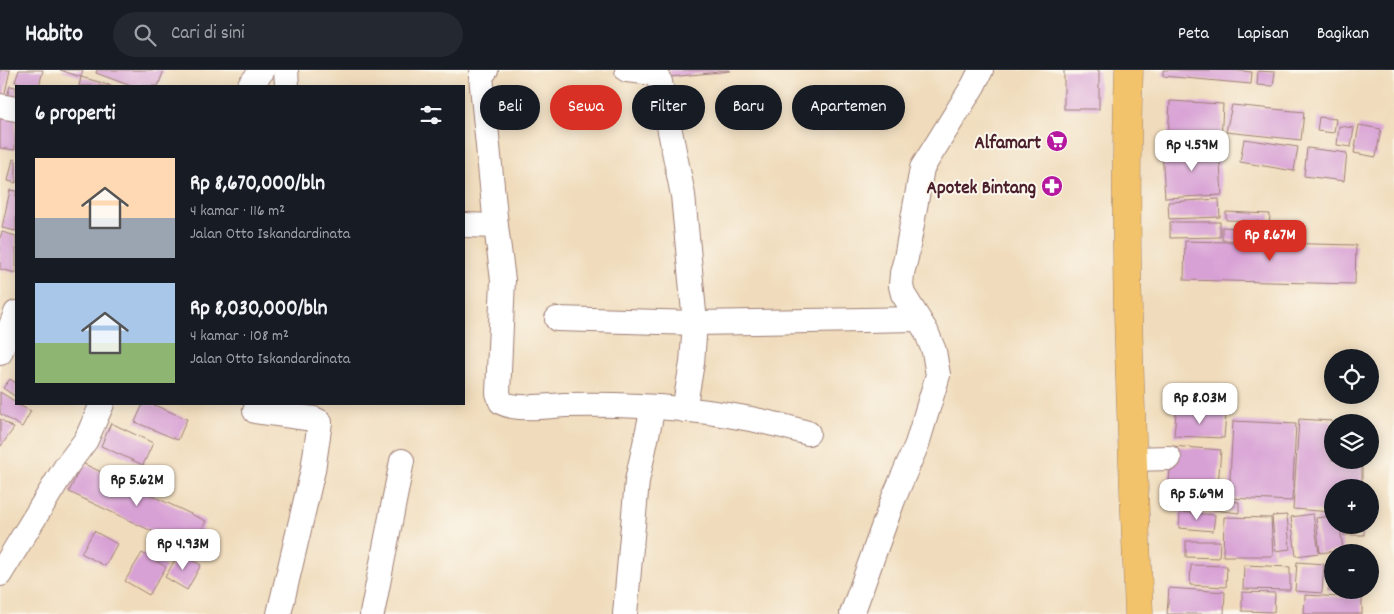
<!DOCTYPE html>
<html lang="id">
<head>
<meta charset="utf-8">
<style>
	body { margin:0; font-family:Dekko,sans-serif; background:#242831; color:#f1f3f6; height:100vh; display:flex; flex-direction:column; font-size:19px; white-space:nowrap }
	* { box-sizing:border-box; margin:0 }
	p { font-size:16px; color:#9ea1a6 }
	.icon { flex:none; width:28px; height:28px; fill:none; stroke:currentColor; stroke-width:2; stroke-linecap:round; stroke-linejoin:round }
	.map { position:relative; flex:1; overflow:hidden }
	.sheet { position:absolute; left:15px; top:15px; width:450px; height:320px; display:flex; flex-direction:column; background:#171b24; border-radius:0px; box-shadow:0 2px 12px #0003 }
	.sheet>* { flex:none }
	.banner { position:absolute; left:480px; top:15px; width:475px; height:45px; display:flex; gap:10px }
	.buttons { position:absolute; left:1324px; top:279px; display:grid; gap:10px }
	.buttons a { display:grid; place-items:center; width:55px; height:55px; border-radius:50%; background:#171b24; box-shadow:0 2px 12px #0003; font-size:25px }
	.price { position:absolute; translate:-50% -42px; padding:0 11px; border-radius:10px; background:#fff; color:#222; font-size:16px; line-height:32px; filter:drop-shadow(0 1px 2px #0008) }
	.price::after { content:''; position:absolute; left:50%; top:30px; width:15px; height:11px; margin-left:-8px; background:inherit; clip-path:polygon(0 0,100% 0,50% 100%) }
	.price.on { background:#d93025; color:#fff }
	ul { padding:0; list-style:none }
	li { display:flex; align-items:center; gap:15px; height:125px; padding:0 20px }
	li span { display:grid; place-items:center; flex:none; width:140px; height:100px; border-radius:0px; color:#555 }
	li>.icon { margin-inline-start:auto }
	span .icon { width:60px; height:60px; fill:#fffc; stroke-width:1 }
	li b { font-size:21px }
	h2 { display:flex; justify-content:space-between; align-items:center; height:60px; padding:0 20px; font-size:21px }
	.tag { padding:0 18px; border-radius:22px; background:#171b24; box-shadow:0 2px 12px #0003; font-size:18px; line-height:45px }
	.tag.on { background:#d93025; color:#fff }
	header { display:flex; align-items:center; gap:30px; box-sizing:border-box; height:70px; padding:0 25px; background:#171b24; border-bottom:1px solid #363941 }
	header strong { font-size:24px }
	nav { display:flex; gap:28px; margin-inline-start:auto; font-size:18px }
	.search { width:350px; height:45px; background:#242831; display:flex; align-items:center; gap:12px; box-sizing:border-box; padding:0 18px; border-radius:28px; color:#9ea1a6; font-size:19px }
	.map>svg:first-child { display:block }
	.building { fill:#d8a1d5 }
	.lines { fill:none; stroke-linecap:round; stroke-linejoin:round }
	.minor-casing { stroke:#9d7e74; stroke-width:26 }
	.major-casing { stroke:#9d7e74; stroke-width:29 }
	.minor { stroke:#fff; stroke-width:24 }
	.major { stroke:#f2c36a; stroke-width:28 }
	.labels { text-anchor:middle; stroke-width:4; stroke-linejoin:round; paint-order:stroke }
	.poi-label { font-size:19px; font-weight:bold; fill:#4a1f2b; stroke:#fbf7ec; text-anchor:end }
</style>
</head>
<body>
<header>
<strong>Habito</strong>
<div class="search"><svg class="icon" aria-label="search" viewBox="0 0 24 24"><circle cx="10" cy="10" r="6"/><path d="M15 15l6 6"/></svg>Cari di sini</div>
<nav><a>Peta</a><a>Lapisan</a><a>Bagikan</a></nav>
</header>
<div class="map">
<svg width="1394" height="544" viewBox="0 0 1394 544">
	<rect width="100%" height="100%" fill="#fbf7ec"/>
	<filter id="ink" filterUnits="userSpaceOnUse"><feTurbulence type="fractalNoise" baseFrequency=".02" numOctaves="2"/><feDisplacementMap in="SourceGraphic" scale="10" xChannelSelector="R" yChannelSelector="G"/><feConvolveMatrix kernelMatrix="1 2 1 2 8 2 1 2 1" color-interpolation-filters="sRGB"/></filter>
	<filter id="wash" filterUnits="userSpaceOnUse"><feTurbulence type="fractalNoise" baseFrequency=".0096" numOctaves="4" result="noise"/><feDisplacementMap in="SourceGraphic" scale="20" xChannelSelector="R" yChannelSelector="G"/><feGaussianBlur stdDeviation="1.12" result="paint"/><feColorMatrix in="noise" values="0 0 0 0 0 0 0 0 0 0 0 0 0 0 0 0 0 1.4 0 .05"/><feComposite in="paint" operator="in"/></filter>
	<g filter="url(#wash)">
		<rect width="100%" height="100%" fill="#f0dcbc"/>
		<g id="blocks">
			<g class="building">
				<path d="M0 0H10L3 32H0Z"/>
				<path d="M19 0H43L39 16 15 12Z"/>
				<path d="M60 0H83L81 7Z"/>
				<path d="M97 0H164L158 16H131L96 3Z"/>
				<path d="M669 0H730V1L670 7Z"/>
				<rect x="1064" y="0" width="35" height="39"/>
				<path d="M1163 0H1231L1252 2 1251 14 1163 6Z"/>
				<path d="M1258 1 1275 2 1273 16 1257 15Z"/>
				<path d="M81 7 113 16H79Z"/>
				<path d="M10 16 16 17V37L5 34Z"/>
				<path d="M1170 31 1223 34 1221 72 1168 69Z"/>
				<path d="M1232 35 1304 42 1301 70 1226 62Z"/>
				<path d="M0 38 16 41 15 80 0 78Z"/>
				<path d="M1319 47 1336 49 1334 63 1317 61Z"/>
				<path d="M1359 55 1381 59 1376 87 1354 83Z"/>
				<path d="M1339 56 1354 58 1351 77 1337 75Z"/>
				<path d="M1244 69 1298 77 1294 101 1240 92Z"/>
				<path d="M1219 77 1222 125 1165 128 1162 80Z"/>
				<path d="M1307 78 1347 83 1344 111 1304 106Z"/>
				<path d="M13 89 16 90V113L8 111Z"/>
				<path d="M10 120 16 121V161L2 158Z"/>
				<path d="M1219 129 1220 147 1169 149 1168 132Z"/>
				<path d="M1226 142 1270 144 1268 172 1222 170V157L1258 159V151L1226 150Z"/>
				<path d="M1170 152H1220V167L1170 168Z"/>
				<path d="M2 162 16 166V203L0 199V168Z"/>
				<path d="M1185 171 1356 175 1355 214 1184 210Z"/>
				<path d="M10 309 16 313V327L3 318Z"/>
				<path d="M0 322 16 332V334L31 341 22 357 0 344Z"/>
				<path d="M143 334H152L187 349 178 370 135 352Z"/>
				<path d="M1176 342 1226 344 1224 368 1174 366Z"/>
				<path d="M0 349 14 358 1 376 0 375Z"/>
				<path d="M1299 349 1332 351V390H1362V418H1332V442L1293 439Z"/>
				<path d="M1233 351 1296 354 1292 431 1229 428Z"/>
				<path d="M111 353 153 373 143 395 101 376Z"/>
				<path d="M1172 376 1221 380 1218 415 1169 411Z"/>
				<path d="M82 393 206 451 192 480 69 422Z"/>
				<path d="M1175 420 1239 432V443L1174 435Z"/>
				<path d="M1180 442 1215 445 1213 461 1179 458Z"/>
				<path d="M1313 444 1319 483 1296 486 1291 447Z"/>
				<path d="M1287 445 1290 479 1275 481 1272 446Z"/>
				<path d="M1332 446V455H1340L1343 480 1320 483 1316 448Z"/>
				<path d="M1224 447 1271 448 1273 486H1223Z"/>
				<rect x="1344" y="455" width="20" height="10"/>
				<path d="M94 461 117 474 105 496 81 483Z"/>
				<path d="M1186 471H1220L1219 488 1186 487Z"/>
				<path d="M142 483 166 497 149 525 125 511Z"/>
				<path d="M179 483 201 495 187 520 165 507Z"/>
				<path d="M1297 492 1324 494 1322 523 1295 521Z"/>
				<path d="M1191 495 1227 496 1226 517 1190 515Z"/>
				<path d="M1244 495 1290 497V520L1243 519Z"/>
				<path d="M1331 496H1332V520H1364L1363 525 1328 521Z"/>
				<path d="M1169 518 1225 522 1224 544H1167Z"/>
				<path d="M1242 522 1275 523 1274 542 1242 541Z"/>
				<path d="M1305 525 1362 528V544H1304Z"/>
			</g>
		</g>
	</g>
	<g filter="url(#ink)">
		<use href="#blocks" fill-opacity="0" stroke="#9d7e74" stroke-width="1"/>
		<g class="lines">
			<g class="minor-casing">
				<g id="minor">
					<path d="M286 0 287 16"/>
					<path d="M486 0 483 1 481 6 496 156"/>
					<path d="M627 0 654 3 660 12 683 125 695 253 692 293 684 340"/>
					<path d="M249 16 263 0"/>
					<path d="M0 36 16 39"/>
					<path d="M464 155 496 156 503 210 498 323 501 332C514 341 549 336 565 335 645 333 731 340 808 363"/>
					<path d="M557 249 695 253 918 249"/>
					<path d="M0 283 16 243"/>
					<path d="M255 341 314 349 320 352 313 400 279 544"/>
					<path d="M1133 389 1169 388"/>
					<path d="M0 504 65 398 86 370 102 334"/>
					<path d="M372 544 402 391"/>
					<path d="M625 544 637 411 653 337"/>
					<path d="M852 544 893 430 917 374 938 305 934 281 926 261 903 224 901 216 902 203 906 188 922 98 973 16 981 0"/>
				</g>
			</g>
			<g class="major-casing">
				<path id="major" d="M1129 0C1122 181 1132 363 1139 544"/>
			</g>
			<use href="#minor" class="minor"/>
			<use href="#major" class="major"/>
		</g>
	</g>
	<defs>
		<g id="supermarket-disc" transform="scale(1.125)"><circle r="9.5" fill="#b5179e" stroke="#fbf7ec"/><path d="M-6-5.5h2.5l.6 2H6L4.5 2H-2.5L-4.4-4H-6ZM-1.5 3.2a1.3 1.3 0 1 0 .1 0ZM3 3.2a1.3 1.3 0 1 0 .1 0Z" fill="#fff"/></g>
		<g id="pharmacy-disc" transform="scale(1.125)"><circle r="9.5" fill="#b5179e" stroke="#fbf7ec"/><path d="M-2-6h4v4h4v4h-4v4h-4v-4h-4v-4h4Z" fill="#fff"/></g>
	</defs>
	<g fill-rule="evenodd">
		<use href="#supermarket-disc" x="1057" y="71"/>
		<use href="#pharmacy-disc" x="1052" y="116"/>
	</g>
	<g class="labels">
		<g class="poi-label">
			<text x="1041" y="78">Alfamart</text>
			<text x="1036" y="123">Apotek Bintang</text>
		</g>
	</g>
</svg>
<div class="buttons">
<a><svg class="icon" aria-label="locate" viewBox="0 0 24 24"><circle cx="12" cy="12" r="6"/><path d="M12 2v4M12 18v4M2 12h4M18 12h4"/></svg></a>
<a><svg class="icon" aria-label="layers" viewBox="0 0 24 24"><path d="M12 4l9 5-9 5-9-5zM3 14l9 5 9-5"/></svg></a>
<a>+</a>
<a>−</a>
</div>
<b class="price" style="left:1192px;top:102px">Rp 4.59M</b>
<b class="price on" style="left:1270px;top:192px">Rp 8.67M</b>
<b class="price" style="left:1200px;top:355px">Rp 8.03M</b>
<b class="price" style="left:137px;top:437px">Rp 5.62M</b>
<b class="price" style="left:1197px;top:451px">Rp 5.69M</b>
<b class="price" style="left:183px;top:501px">Rp 4.93M</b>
<div class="banner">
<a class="tag">Beli</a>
<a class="tag on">Sewa</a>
<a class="tag">Filter</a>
<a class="tag">Baru</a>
<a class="tag">Apartemen</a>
</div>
<section class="sheet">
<h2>6 properti<svg class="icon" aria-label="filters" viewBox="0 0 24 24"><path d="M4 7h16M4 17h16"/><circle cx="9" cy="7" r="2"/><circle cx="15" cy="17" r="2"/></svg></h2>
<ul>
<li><span style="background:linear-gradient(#ffd9b3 60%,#9aa5b1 0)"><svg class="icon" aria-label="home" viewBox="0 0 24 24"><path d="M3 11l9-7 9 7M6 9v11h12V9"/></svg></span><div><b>Rp 8,670,000/bln</b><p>4 kamar · 116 m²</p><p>Jalan Otto Iskandardinata</p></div></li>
<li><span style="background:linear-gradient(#a9c7e8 60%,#8fb573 0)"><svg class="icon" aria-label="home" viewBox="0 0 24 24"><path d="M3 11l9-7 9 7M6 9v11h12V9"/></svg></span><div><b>Rp 8,030,000/bln</b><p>4 kamar · 108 m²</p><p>Jalan Otto Iskandardinata</p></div></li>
</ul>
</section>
</div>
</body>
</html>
